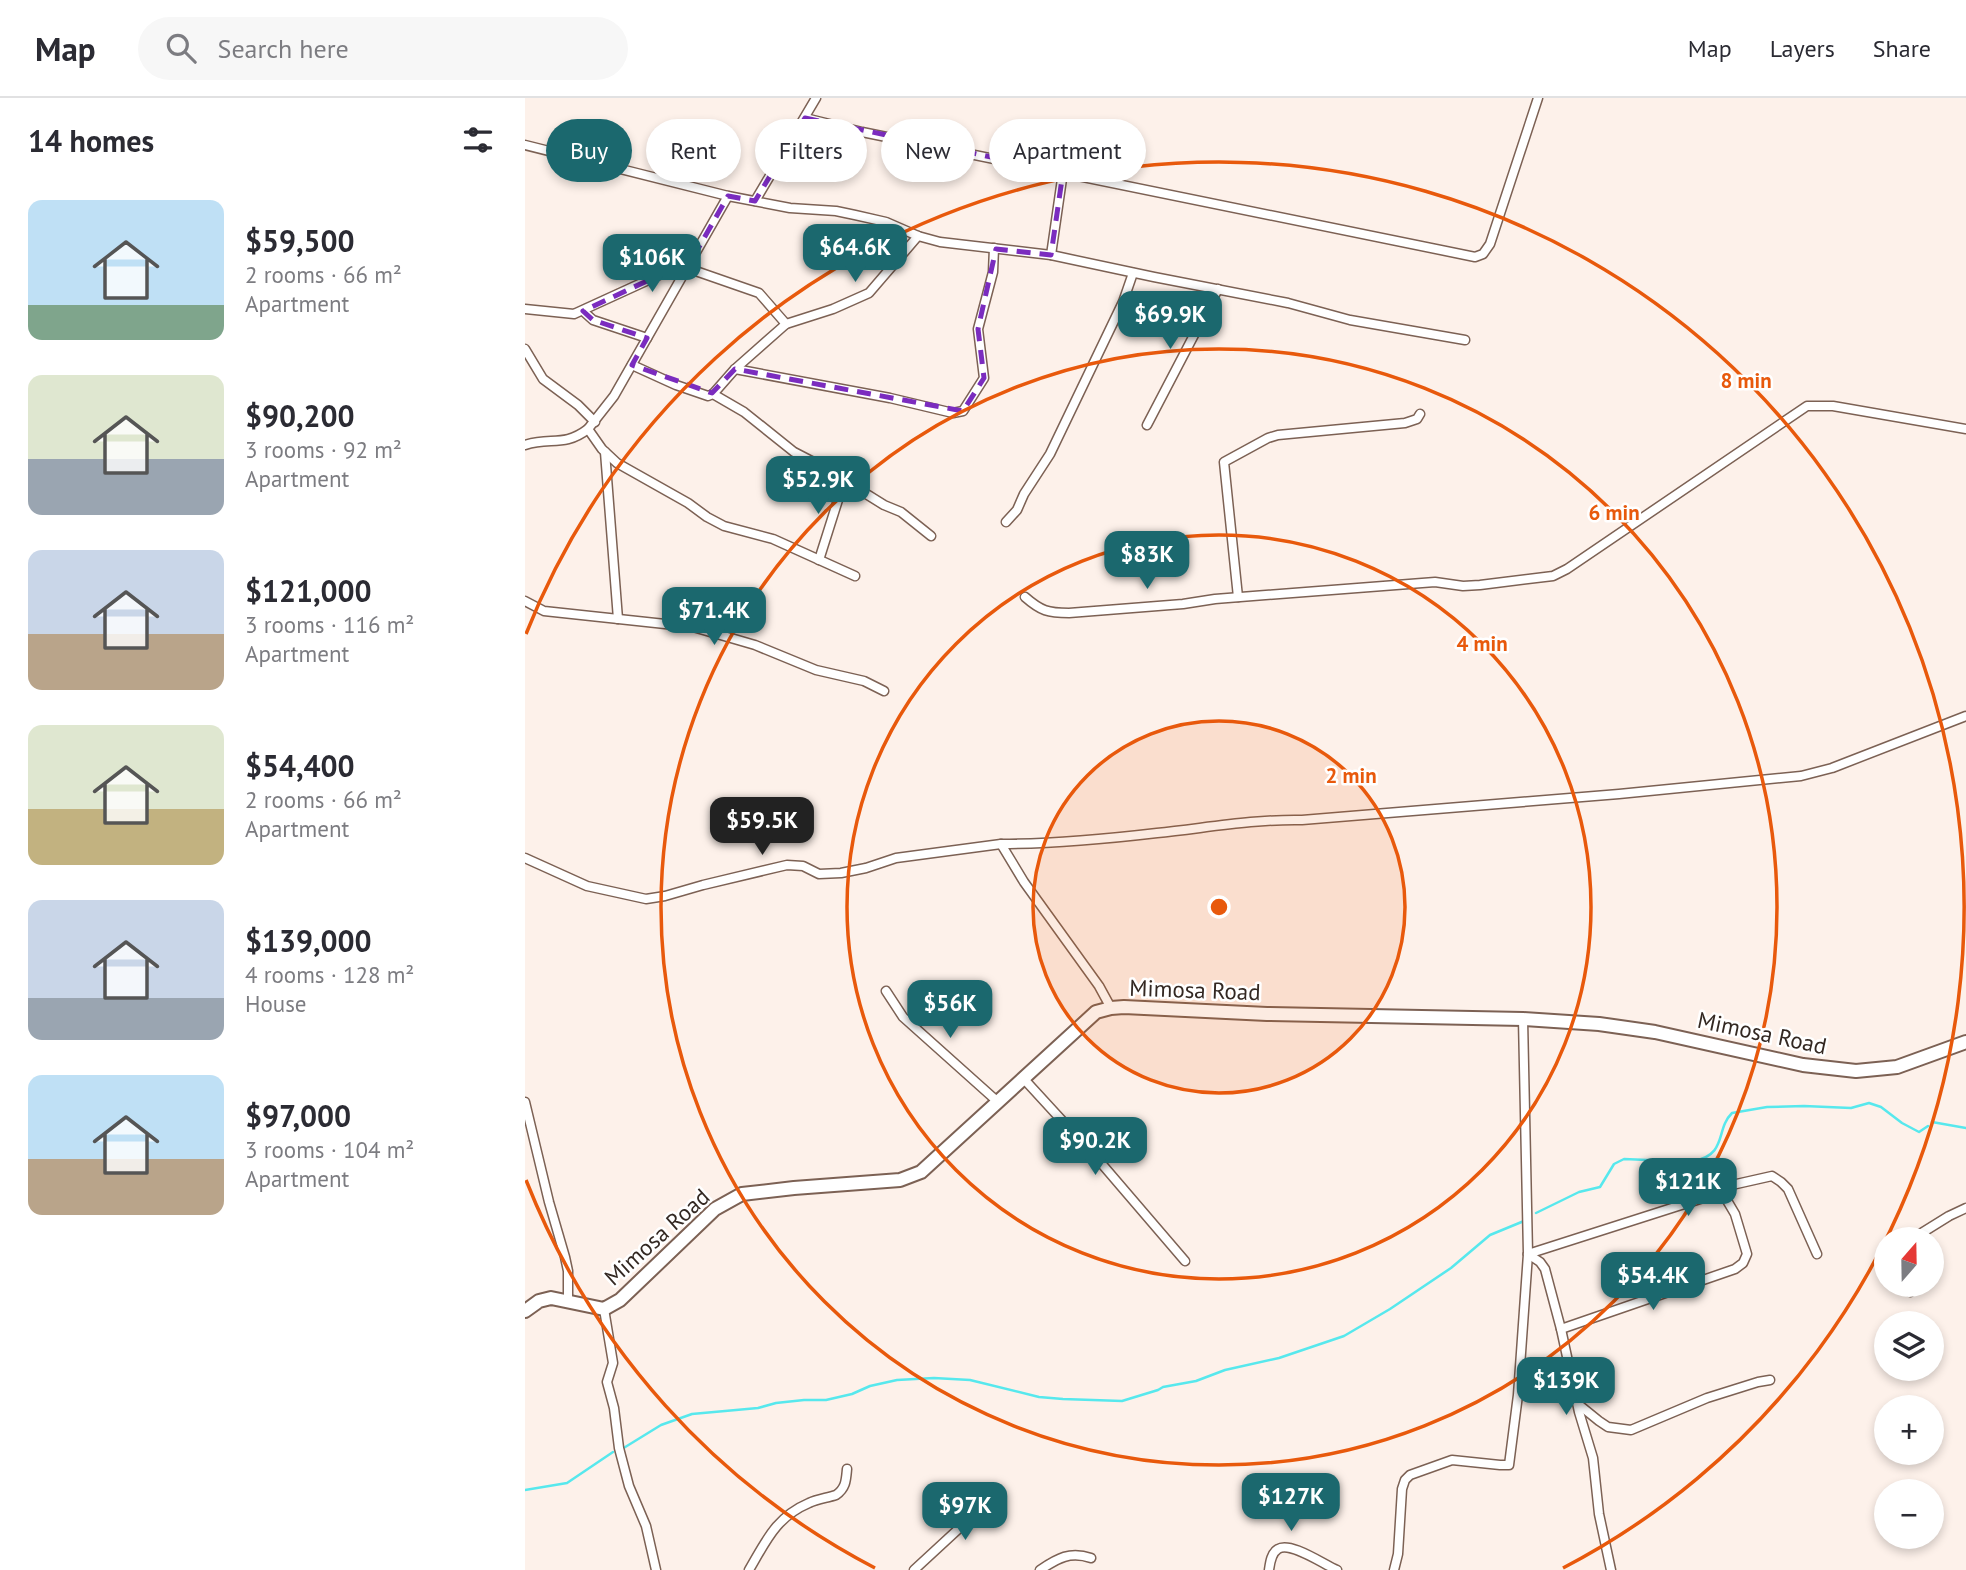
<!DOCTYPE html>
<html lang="en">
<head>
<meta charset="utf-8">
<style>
	body { margin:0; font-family:"PT Sans",sans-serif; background:#f7f7f7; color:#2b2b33; height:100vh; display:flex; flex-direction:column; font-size:26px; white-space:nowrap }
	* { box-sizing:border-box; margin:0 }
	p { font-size:23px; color:#7c7c81 }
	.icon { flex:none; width:38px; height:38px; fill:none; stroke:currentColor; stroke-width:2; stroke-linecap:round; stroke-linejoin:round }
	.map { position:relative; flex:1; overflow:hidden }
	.sheet { display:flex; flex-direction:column; background:#fff; width:525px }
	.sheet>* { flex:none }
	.hud { position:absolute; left:21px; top:21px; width:665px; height:63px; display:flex; gap:14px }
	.needle { width:46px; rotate:20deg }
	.tools { position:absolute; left:1349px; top:1129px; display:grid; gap:14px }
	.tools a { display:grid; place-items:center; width:70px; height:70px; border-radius:50%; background:#fff; box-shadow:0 4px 10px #0003; font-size:35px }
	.price { position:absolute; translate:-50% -60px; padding:0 16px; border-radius:14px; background:#1b686e; color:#fff; font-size:23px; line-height:46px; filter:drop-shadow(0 2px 4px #0008) }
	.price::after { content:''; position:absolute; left:50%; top:42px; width:21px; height:16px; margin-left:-10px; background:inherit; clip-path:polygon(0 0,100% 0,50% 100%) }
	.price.on { background:#222; color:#fff }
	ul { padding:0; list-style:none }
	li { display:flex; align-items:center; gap:21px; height:175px; padding:0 28px }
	li span { display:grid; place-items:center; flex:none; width:196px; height:140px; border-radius:14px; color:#555 }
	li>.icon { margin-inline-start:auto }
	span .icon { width:84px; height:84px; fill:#fffc; stroke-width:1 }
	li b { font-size:30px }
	h2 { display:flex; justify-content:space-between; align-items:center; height:84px; padding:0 28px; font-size:30px }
	.chip { padding:0 24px; border-radius:32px; background:#fff; box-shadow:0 4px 10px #0003; font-size:24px; line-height:63px }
	.chip.on { background:#1b686e; color:#fff }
	header { display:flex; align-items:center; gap:42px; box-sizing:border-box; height:98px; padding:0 35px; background:#fff; border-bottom:2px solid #e1e1e2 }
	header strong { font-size:33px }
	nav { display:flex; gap:38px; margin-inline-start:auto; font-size:24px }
	.search { width:490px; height:63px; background:#f7f7f7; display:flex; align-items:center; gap:18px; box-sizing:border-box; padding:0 24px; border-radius:38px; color:#7c7c81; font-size:26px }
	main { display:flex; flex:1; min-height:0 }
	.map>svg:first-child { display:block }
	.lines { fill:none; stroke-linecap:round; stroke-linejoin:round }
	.stream { stroke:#57e8ed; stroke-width:2.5 }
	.street-casing { stroke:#7c6154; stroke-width:11 }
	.secondary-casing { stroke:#7c6154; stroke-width:16 }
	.street { stroke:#fff; stroke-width:8 }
	.secondary { stroke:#fff; stroke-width:12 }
	.marked { fill:none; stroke:#7b2cbf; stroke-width:5; stroke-dasharray:14 9; stroke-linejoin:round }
	.ring { fill:none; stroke:#e8590c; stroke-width:3.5 }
	.labels { text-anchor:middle; stroke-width:5; stroke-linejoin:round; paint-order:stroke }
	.street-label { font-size:23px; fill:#332822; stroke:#fff }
	.centre { fill:#e8590c; stroke:#fff; stroke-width:3.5 }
	.ring-label { font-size:21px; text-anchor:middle; font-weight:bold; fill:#e8590c; stroke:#fff; stroke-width:5; stroke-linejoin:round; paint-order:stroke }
</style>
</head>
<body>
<header>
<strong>Map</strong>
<div class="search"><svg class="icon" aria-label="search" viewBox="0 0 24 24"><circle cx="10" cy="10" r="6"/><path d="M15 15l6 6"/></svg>Search here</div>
<nav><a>Map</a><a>Layers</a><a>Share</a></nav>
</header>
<main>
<section class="sheet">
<h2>14 homes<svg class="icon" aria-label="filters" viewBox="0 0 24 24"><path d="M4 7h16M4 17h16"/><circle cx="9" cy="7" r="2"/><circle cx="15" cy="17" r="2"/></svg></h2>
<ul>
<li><span style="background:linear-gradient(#bfe0f5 75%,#7fa58c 0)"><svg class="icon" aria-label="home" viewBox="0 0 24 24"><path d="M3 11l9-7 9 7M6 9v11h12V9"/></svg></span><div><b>$59,500</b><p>2 rooms · 66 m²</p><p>Apartment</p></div></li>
<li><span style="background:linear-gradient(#dfe7d0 60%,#9aa5b1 0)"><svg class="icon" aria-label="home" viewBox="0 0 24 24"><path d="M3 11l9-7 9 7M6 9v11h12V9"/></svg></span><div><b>$90,200</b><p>3 rooms · 92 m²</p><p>Apartment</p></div></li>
<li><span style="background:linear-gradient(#c9d6e8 60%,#b9a48a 0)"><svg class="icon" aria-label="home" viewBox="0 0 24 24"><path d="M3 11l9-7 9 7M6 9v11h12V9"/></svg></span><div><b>$121,000</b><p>3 rooms · 116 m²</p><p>Apartment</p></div></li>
<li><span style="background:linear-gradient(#dfe7d0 60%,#c2b280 0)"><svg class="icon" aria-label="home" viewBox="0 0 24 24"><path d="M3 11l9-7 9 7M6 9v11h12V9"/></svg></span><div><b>$54,400</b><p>2 rooms · 66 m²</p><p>Apartment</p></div></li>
<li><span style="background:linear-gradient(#c9d6e8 70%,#9aa5b1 0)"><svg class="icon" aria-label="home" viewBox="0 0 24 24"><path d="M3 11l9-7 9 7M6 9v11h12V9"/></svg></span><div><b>$139,000</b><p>4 rooms · 128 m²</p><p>House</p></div></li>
<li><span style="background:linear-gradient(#bfe0f5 60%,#b9a48a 0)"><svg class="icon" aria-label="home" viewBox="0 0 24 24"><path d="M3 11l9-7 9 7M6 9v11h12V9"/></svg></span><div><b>$97,000</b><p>3 rooms · 104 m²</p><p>Apartment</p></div></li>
</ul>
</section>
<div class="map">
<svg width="1441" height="1472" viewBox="0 0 1441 1472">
	<rect width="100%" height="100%" fill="#fdf1ea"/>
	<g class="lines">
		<g class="stream">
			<path d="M1407 1024 1441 1030"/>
			<path d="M1011 1115 1054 1094 1075 1089 1089 1066 1099 1061 1146 1063C1153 1065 1161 1065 1169 1063 1203 1056 1190 1032 1207 1015L1242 1009 1279 1008 1326 1010 1344 1005 1356 1009 1377 1025 1394 1034 1403 1028"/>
			<path d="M97 1351 136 1327 167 1316 233 1310 251 1305 279 1302H301L327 1296 345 1288 372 1282 409 1280 445 1282 514 1299 538 1301 597 1303 633 1292 638 1289 671 1283 700 1272 754 1260 819 1238 865 1211 926 1170 965 1137 999 1123"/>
			<path d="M0 1392 42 1385 88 1354"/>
		</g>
		<g class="street-casing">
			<g id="street">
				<path d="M280 20 337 34 950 159 958 156 965 146 1013 0"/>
				<path d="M0 47 203 98 265 110 311 113 330 117 361 124 393 138 415 144 526 157 629 179 763 205 825 222 940 242"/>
				<path d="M203 98 89 298 63 331 77 351 92 365 163 405 182 419 199 428 248 441 330 478"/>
				<path d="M230 103 291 0"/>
				<path d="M526 157 538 74"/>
				<path d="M0 211 49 216 143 173 162 170 234 195 261 226"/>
				<path d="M58 213 68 222 122 240"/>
				<path d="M0 251 18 281 53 307 70 324"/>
				<path d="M107 267 151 287 183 298 188 296 219 314 269 354 298 369 359 407 376 414 406 438"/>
				<path d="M210 271 365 300 428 315 438 313 459 280 453 231 468 174 469 150"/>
				<path d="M188 296 210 271 261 226 308 211 344 195 393 138"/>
				<path d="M622 327 693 191"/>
				<path d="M0 347C25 338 38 350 63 331"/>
				<path d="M80 354 93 521"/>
				<path d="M481 424 492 412 499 396 525 356 598 204 608 175"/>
				<path d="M294 462 319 383"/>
				<path d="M500 499C516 513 523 515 544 515L658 506 690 501 910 484 938 488 955 487 1028 478 1042 471 1282 308H1308L1441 331"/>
				<path d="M713 499 699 364 743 340 753 337 880 325 892 321 895 316"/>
				<path d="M0 503 19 513 168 529 230 547 291 572 339 583 359 593"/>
				<path d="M0 760 62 788 121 801 140 798 178 787 262 767 278 768 294 776 316 775 341 770 371 760 476 746"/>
				<path d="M361 893 378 919 473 1004"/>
				<path d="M586 910 574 888 499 784 476 746C528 746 581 741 632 735 681 730 728 721 777 722L1094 696 1276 678 1307 670 1441 618"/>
				<path d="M498 980 576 1065 660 1163"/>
				<path d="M0 1004 24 1104 40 1159 43 1173V1204"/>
				<path d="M1387 1141 1424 1118 1441 1110"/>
				<path d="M1003 1156 1197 1094 1207 1087 1247 1078 1256 1084 1263 1091 1292 1156"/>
				<path d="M1003 1156 1015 1164 1020 1171 1036 1231 1054 1314 1068 1360 1074 1416 1086 1472"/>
				<path d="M1384 1186 1385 1194"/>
				<path d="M79 1211 88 1265 82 1284 89 1310 94 1350 104 1388 121 1428 131 1472"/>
				<path d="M1036 1231 1210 1171 1218 1165 1222 1156 1210 1116 1197 1094"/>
				<path d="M1053 1306 1074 1323 1083 1329 1106 1332 1182 1300 1233 1284 1245 1282"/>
				<path d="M224 1472C241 1443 251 1419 284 1405 292 1401 302 1400 311 1397 321 1390 321 1382 322 1371"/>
				<path d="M389 1472 454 1412 458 1398"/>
				<path d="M515 1472C533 1460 545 1453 566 1460"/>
				<path d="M744 1472C745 1465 746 1455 753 1451 765 1443 798 1466 812 1472"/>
				<path d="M869 1472 873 1456 877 1391 880 1382 885 1377 927 1362 975 1367H984L993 1297 1003 1156 998 921"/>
			</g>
		</g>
		<g class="secondary-casing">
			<path id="secondary" d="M0 1213 14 1203 26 1200 79 1211 95 1202 190 1111 217 1096 269 1090 375 1082 396 1074 571 914 586 910 599 909 742 916 998 921 1074 926 1130 934 1278 967 1331 973 1372 969 1441 944"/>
		</g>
		<use href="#street" class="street"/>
		<use href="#secondary" class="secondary"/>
	</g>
	<path class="marked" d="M280 20 538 74 526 157 471 151 453 231 459 280 438 313 210 271 187 295 107 267 122 240 68 222 58 213 143 173 162 170 203 98 230 103Z"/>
	<circle cx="694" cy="809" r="186" fill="#e8590c" fill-opacity=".12"/>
	<g class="ring">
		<circle cx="694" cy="809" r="186"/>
		<circle cx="694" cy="809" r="372"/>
		<circle cx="694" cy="809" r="558"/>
		<path d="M350 1470A745 745 0 0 1 1 1082M1 536A745 745 0 1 1 1038 1470"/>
	</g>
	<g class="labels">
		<g class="street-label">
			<text transform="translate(670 892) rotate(2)" y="8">Mimosa Road</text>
			<text transform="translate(1237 935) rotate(12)" y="8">Mimosa Road</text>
			<text transform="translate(132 1139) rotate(-42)" y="8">Mimosa Road</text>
		</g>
	</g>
	<circle cx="694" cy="809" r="10" class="centre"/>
	<g class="ring-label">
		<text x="1221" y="290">8 min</text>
		<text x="1089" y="422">6 min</text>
		<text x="957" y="553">4 min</text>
		<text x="826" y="685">2 min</text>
	</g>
</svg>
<div class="tools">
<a><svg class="needle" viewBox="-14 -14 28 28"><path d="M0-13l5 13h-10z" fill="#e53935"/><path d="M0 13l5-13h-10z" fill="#7c7c81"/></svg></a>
<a><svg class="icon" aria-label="layers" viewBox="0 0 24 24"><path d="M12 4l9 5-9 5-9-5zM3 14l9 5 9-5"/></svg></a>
<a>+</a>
<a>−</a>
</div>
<b class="price" style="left:330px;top:186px">$64.6K</b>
<b class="price" style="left:127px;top:196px">$106K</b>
<b class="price" style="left:645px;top:253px">$69.9K</b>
<b class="price" style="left:293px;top:418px">$52.9K</b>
<b class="price" style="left:622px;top:493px">$83K</b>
<b class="price" style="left:189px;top:549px">$71.4K</b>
<b class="price on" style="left:237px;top:759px">$59.5K</b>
<b class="price" style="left:425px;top:942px">$56K</b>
<b class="price" style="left:570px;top:1079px">$90.2K</b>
<b class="price" style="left:1163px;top:1120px">$121K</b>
<b class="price" style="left:1128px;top:1214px">$54.4K</b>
<b class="price" style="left:1041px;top:1319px">$139K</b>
<b class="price" style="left:766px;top:1435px">$127K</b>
<b class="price" style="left:440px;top:1444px">$97K</b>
<div class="hud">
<a class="chip on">Buy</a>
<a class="chip">Rent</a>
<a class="chip">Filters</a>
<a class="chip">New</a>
<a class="chip">Apartment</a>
</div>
</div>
</main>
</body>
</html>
